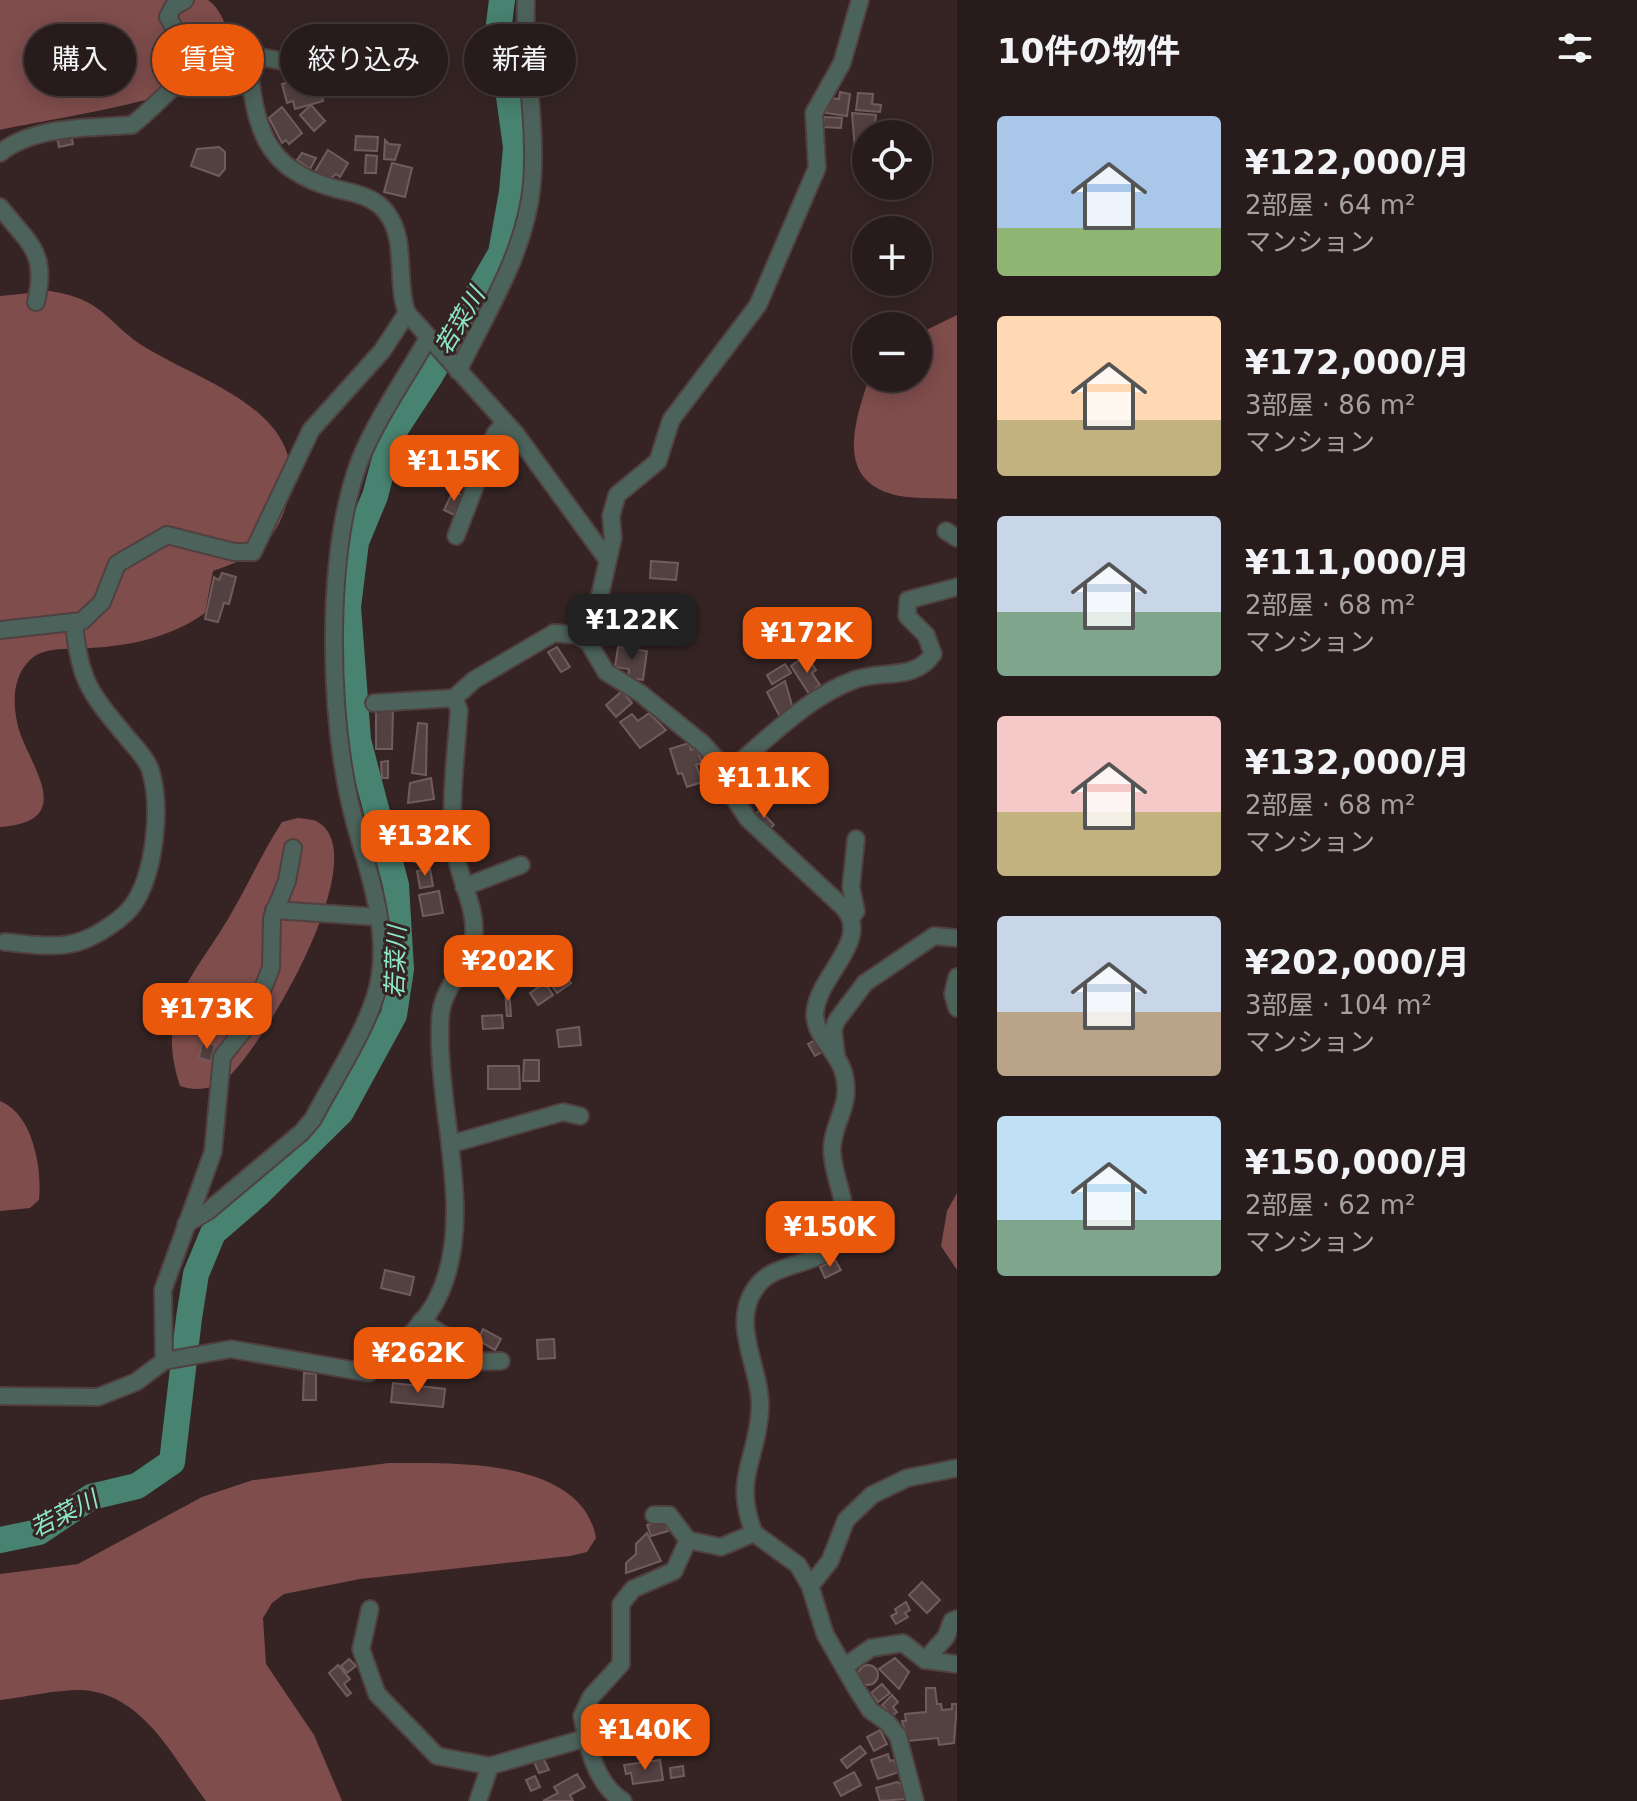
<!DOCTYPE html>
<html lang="ja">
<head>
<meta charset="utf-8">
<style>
	body { margin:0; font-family:"DejaVu Sans","Noto Sans JP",sans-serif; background:#342828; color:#f1f3f6; height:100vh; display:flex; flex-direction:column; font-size:30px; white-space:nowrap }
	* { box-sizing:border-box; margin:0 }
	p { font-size:26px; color:#a5a1a3 }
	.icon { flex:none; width:44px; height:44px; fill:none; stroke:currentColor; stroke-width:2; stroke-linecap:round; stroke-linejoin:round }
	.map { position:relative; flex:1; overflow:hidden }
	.details { display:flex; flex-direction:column; background:#281b1b; width:680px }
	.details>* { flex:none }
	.guide { position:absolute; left:24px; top:24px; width:760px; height:72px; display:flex; gap:16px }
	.buttons { position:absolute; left:852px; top:120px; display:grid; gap:16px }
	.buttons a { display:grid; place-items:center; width:80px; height:80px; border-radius:50%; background:#281b1b; box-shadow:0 4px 20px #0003,0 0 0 2px #44393a; font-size:40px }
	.price { position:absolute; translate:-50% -68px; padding:0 18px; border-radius:16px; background:#ea580c; color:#fff; font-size:26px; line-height:52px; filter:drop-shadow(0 2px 4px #0008) }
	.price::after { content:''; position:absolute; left:50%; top:48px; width:24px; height:18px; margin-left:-12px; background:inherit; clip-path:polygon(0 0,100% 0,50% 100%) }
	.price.selected { background:#222; color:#fff }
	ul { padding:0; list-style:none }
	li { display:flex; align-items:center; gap:24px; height:200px; padding:0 40px }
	li span { display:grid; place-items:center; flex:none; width:224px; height:160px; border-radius:8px; color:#555 }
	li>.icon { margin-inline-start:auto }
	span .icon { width:96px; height:96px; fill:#fffc; stroke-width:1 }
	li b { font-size:34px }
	h2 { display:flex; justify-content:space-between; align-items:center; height:96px; padding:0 40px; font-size:34px }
	.pill { padding:0 28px; border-radius:36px; background:#281b1b; box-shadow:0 4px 20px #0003,0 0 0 2px #44393a; font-size:28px; line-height:72px }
	.pill.selected { background:#ea580c; color:#fff }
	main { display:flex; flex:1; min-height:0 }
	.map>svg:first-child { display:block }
	.forest { fill:#7e4d4c }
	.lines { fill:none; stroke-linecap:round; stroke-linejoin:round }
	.river { stroke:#488270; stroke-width:26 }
	.building { fill:#534040; stroke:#705c5b; stroke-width:2 }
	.minor-casing { stroke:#514040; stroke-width:20 }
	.minor { stroke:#4c635b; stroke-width:16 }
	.labels { text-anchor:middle; stroke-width:6; stroke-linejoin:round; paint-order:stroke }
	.water-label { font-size:24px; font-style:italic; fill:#8de8cb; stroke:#362424 }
</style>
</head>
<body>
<main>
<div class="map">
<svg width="957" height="1801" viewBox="0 0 957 1801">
	<rect width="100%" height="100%" fill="#362424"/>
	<g class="forest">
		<path d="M0 0H208C220 9 226 23 228 37 229 47 228 57 223 66 202 98 42 120 0 130Z"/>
		<path d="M50 291C107 300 105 323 148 349 208 385 315 414 286 506 273 547 250 558 213 571L205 613C172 637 130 646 90 648 75 650 55 647 41 653 30 657 21 669 18 679 12 696 15 717 20 733 35 773 74 822 0 827V296Z"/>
		<path d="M957 315V499C939 498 918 499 900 496 834 483 854 424 869 378H918V334Z"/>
		<path d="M298 818C303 819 311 819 316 821 379 852 261 1050 227 1078 213 1089 197 1092 180 1086 155 1009 192 979 228 919 247 887 262 853 282 822Z"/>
		<path d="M0 1101C33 1114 42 1168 39 1200L30 1208 0 1211Z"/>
		<path d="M957 1193V1270L941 1246 947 1211Z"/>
		<path d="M389 1463C451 1463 582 1457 596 1538L587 1552 570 1556 360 1579 284 1594 272 1603 263 1618 266 1664 314 1735 342 1801H206C173 1758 143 1692 80 1690 54 1690 26 1697 0 1700V1574L78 1564 202 1497 253 1480Z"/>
	</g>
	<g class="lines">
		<path class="river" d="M0 1540 39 1532 91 1497 137 1486 172 1462 189 1318 196 1274 213 1233 258 1194 341 1112 394 1015 401 969 396 885 358 740 348 607 356 542 375 496 391 436 429 378 501 253 512 192 516 147 499 24 502 0"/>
	</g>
	<g class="building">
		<path d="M397 28 404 35 393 46 385 39Z"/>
		<path d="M376 42 386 53 370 66 361 54Z"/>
		<path d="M308 71 309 77 318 75 323 101 295 109 293 101 287 103 282 84 290 82 289 76Z"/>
		<path d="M840 92 850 94 847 116 826 113 828 98 839 99Z"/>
		<path d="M858 93 873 94 872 104 881 105 880 112 856 110Z"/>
		<path d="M311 105 325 121 314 131 300 115Z"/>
		<path d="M282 107 302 133 289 144 286 140 282 143 269 118Z"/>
		<path d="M852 113 876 115 874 134H866V152L855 151Z"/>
		<path d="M824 117 842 118 841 128 823 127Z"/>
		<path d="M71 134 73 144 59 147 57 137Z"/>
		<path d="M356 136 378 137 377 151 355 150Z"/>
		<path d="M385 140 389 144 400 145 395 160 384 159Z"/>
		<path d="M219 147 225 152V169L219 176 191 166 197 149Z"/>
		<path d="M328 150 348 163 340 177 336 174 327 181 314 173Z"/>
		<path d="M302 153 316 158 310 169 297 160Z"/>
		<path d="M366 155 377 156 376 173H365Z"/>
		<path d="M392 163 412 168 405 197 384 192Z"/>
		<path d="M453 491 464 496 454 515 444 510Z"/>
		<path d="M651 561 678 563 676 580 650 578Z"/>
		<path d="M222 573 236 577 229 604 224 603 218 622 205 619 214 577 219 580Z"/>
		<path d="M617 599 655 609 649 628 612 618Z"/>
		<path d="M557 647 570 667 561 672 548 652Z"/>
		<path d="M618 647 647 651 643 680 628 678 629 669 615 667Z"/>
		<path d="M802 658H808L816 670 812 673 820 685 816 688 819 692 811 697 791 666Z"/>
		<path d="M785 664 791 673 772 684 767 675Z"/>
		<path d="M785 681 794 712 781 719 767 692Z"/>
		<path d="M622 691 632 703 616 717 606 705Z"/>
		<path d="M376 709H393L392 749H376Z"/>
		<path d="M649 713 666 730 640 748 620 722 632 714 638 721Z"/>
		<path d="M418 723 427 724 426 775 412 773Z"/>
		<path d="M689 743 691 750 697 748 702 763 696 765 702 782 687 787 682 773 678 774 670 749Z"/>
		<path d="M388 761V778H382L381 762Z"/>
		<path d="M431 778 434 799 408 803 410 783Z"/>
		<path d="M760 810 774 825 768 830 754 815Z"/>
		<path d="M411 818 413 827 427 825 432 859 414 862 410 843 420 842 419 836 403 839 400 820Z"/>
		<path d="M430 869 433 886 420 888 417 871Z"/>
		<path d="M439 891 443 913 423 916 419 895Z"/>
		<path d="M546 948 560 970 544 980 541 975 536 977 531 956Z"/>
		<path d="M527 955 528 968H504V956Z"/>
		<path d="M563 971 571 983 557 993 549 981Z"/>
		<rect x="508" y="973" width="20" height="7"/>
		<path d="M545 983 553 995 538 1005 530 993Z"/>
		<path d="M509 989 511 1016H507L505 990Z"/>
		<path d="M502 1015 503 1028 483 1029 482 1016Z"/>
		<path d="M579 1027 581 1045 559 1047 557 1030Z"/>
		<path d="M815 1040 822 1052 815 1056 808 1044Z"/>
		<path d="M202 1042 215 1045 211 1061 199 1058Z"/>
		<path d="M524 1060H539V1081H523Z"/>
		<path d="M488 1066H519L520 1089H488Z"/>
		<path d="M835 1260 841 1270 825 1278 820 1267Z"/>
		<path d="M385 1270 414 1277 410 1295 381 1288Z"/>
		<path d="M483 1329 501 1339 495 1350 478 1340Z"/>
		<path d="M554 1339 555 1358 538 1359 537 1340Z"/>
		<path d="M304 1373 316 1374V1400H303Z"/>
		<path d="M393 1383 445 1389 443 1407 391 1402Z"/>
		<path d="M664 1520 668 1531 651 1536 647 1525Z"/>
		<path d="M647 1533 661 1561 626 1573V1563L636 1554V1544Z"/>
		<path d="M922 1582 940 1600 927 1613 909 1595Z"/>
		<path d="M906 1602 910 1610 905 1613 908 1617 896 1624 891 1616 897 1613 895 1609Z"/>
		<path d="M895 1658 909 1672 899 1689 879 1669Z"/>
		<path d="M349 1659 356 1666 347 1673 341 1666Z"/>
		<circle cx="868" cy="1675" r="10"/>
		<path d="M338 1665 350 1679 344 1684 351 1693 347 1696 329 1673Z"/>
		<path d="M882 1684 890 1693 878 1702 871 1693Z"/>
		<path d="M926 1688H935L937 1704H941L942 1710 952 1709V1704H957L954 1743 939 1745 938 1738 908 1741 902 1721H906L905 1714 926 1712Z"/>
		<path d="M892 1695 898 1702 893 1707 897 1712 892 1716 882 1705Z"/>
		<path d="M880 1730 887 1744 874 1751 867 1737Z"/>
		<path d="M860 1746 866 1753 847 1768 841 1760Z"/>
		<path d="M888 1754 890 1761 894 1760 899 1772 878 1779 871 1760Z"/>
		<path d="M543 1758 549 1770 539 1773 534 1762Z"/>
		<path d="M660 1760 663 1780 633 1784 631 1773 626 1774 624 1765Z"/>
		<path d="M683 1766 684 1776 671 1778 670 1768Z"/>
		<path d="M854 1772 861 1785 841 1796 834 1783Z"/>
		<path d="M577 1774 585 1787 570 1795 573 1801H543L558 1793 554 1787Z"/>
		<path d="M535 1776 540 1787 531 1791 526 1780Z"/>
		<path d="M897 1782 901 1784 906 1799 880 1801 876 1788Z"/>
	</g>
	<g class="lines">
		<g class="minor-casing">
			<g id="minor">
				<path d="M185 0 173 7 168 17 180 38 247 54C256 124 259 168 337 189 355 193 375 197 386 212 408 239 395 281 407 313L515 433 607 559"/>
				<path d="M247 54 359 77 390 61 412 35"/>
				<path d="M0 153C34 125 92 128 132 125 174 93 198 40 251 90"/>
				<path d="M0 207C29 244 48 252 36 302"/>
				<path d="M458 371C487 312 526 251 532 184 537 122 523 62 526 0"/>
				<path d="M946 531 957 538"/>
				<path d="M456 536 495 434 505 422"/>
				<path d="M0 630 82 621 102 602 117 564 167 535 234 552H253L311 430 382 351 407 313"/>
				<path d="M589 643 613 538 611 516 617 495 658 461 671 420 758 305 817 168 814 113 842 63 860 0"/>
				<path d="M374 703 454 698"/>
				<path d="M728 772C766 741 807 697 854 680 882 669 914 682 933 654L926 635 907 616 908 600 957 587"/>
				<path d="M464 887 521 865"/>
				<path d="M274 910 378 917"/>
				<path d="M851 918 856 911 851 887 856 839"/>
				<path d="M5 942C31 944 59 950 84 940 99 934 123 919 133 905 155 873 162 806 150 769 145 756 133 745 125 735 89 692 79 679 74 622"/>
				<path d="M460 975 503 976"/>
				<path d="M957 977 953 994 957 1008"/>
				<path d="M836 1054 833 1029 837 1020 865 983 934 936 957 938"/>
				<path d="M451 1144 563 1112 580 1116"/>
				<path d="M186 1224 208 1211 302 1132 313 1119C334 1078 374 1020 380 976 389 917 363 860 350 803 329 708 325 552 360 460 377 418 406 377 428 338"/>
				<path d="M421 1321 457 1343 462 1362 501 1361"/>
				<path d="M164 1361 163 1290 213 1152 222 1057 249 1023 271 968 272 918 287 881 293 848"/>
				<path d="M0 1396 98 1397 136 1382 164 1361 231 1349 369 1373C392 1351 424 1327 438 1297 475 1222 440 1120 440 1040 440 1029 439 1014 443 1003 450 978 472 963 474 932 475 906 460 880 456 855 448 808 456 758 459 710L454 698 474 680 554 633 577 635 589 643 606 672 640 693 702 743 728 772 736 801 748 819 843 907C874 940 815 977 815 1015 815 1037 839 1053 844 1074 852 1107 833 1120 832 1149 832 1179 851 1201 841 1232 828 1269 778 1258 757 1286 728 1324 762 1368 760 1409 758 1459 732 1477 754 1533L798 1565 810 1586 825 1634 856 1688 870 1710 887 1722 898 1736 915 1801"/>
				<path d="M654 1515H669L688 1540"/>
				<path d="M810 1586 830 1561 846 1520 872 1495 907 1478 957 1468"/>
				<path d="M370 1609 361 1649 377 1694 437 1756 490 1766"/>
				<path d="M925 1660 946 1637 952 1621 957 1619"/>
				<path d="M844 1667 871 1648 903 1643 925 1660 957 1664"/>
				<path d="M478 1801 490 1766 586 1738"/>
				<path d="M623 1801C595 1783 588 1747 582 1716L591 1697 621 1664V1604L633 1589 674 1571 688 1540 721 1547 754 1533"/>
			</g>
		</g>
		<use href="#minor" class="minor"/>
	</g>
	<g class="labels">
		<g class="water-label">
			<text transform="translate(460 321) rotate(-59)" y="8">若菜川</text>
			<text transform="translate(396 962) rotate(-88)" y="8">若菜川</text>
			<text transform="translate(64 1514) rotate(-27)" y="8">若菜川</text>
		</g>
	</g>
</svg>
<div class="buttons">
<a><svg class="icon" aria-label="locate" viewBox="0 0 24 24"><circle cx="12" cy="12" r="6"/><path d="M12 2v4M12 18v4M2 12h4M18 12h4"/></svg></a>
<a>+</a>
<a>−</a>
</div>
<b class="price" style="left:454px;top:503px">¥115K</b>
<b class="price selected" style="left:632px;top:662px">¥122K</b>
<b class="price" style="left:807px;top:675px">¥172K</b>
<b class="price" style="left:764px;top:820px">¥111K</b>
<b class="price" style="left:425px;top:878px">¥132K</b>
<b class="price" style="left:508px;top:1003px">¥202K</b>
<b class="price" style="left:207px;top:1051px">¥173K</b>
<b class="price" style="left:830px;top:1269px">¥150K</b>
<b class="price" style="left:418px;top:1395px">¥262K</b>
<b class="price" style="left:645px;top:1772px">¥140K</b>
<div class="guide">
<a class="pill">購入</a>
<a class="pill selected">賃貸</a>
<a class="pill">絞り込み</a>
<a class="pill">新着</a>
</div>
</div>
<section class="details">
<h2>10件の物件<svg class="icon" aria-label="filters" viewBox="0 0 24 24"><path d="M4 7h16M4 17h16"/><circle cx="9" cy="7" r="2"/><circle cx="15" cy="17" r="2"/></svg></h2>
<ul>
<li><span style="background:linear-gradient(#a9c7e8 70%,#8fb573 0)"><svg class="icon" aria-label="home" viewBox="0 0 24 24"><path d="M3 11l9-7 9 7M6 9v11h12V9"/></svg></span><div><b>¥122,000/月</b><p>2部屋 · 64 m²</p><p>マンション</p></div></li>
<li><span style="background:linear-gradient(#ffd9b3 65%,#c2b280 0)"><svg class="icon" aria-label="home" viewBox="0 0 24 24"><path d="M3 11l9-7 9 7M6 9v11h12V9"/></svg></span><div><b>¥172,000/月</b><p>3部屋 · 86 m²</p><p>マンション</p></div></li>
<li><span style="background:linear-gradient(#c9d6e8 60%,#7fa58c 0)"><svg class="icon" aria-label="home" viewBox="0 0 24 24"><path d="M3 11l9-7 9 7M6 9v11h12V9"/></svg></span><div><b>¥111,000/月</b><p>2部屋 · 68 m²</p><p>マンション</p></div></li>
<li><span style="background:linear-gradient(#f6c9c9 60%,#c2b280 0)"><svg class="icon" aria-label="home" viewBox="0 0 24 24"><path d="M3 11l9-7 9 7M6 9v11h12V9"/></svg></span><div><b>¥132,000/月</b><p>2部屋 · 68 m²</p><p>マンション</p></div></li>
<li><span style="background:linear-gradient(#c9d6e8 60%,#b9a48a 0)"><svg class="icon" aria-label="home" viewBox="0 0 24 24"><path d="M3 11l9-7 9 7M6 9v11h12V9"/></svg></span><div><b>¥202,000/月</b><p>3部屋 · 104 m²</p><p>マンション</p></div></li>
<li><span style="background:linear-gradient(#bfe0f5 65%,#7fa58c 0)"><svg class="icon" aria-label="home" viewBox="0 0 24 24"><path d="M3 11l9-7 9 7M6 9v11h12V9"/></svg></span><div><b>¥150,000/月</b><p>2部屋 · 62 m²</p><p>マンション</p></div></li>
</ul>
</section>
</main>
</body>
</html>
